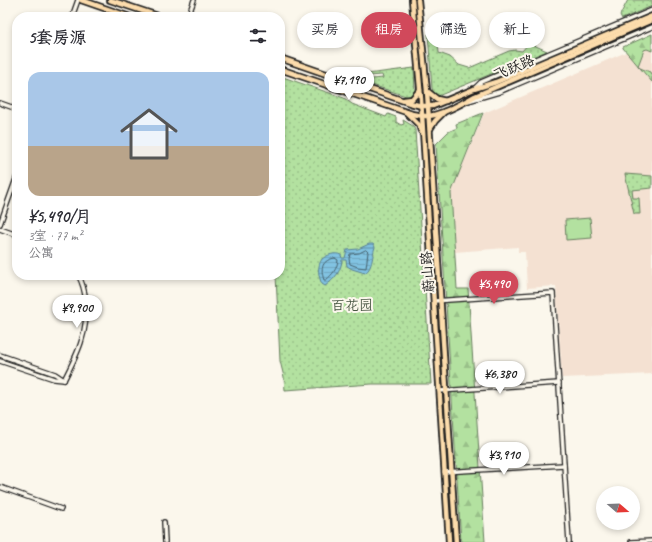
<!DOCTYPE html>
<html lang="zh">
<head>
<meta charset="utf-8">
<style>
	body { margin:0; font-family:Caveat,"LXGW WenKai TC",sans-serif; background:#f7f7f7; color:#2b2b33; height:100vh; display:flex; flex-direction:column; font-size:15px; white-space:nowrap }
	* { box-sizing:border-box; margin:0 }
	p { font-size:13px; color:#7c7c81 }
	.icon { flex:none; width:22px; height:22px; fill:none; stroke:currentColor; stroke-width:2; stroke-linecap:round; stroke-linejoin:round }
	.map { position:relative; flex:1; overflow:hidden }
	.details { position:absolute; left:12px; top:12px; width:273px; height:268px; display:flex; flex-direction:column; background:#fff; border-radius:16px; box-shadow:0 2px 6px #0003 }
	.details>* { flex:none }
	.banner { position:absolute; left:297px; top:12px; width:295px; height:36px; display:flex; gap:8px }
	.needle { width:26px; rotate:109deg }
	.fabs { position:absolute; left:596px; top:486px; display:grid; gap:8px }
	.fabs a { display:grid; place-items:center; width:44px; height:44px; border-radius:50%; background:#fff; box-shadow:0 2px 6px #0003; font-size:20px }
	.price { position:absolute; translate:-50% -34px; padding:0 9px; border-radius:14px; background:#fff; color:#222; font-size:13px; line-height:26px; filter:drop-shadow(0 1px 2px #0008) }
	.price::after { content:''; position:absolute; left:50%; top:24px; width:12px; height:9px; margin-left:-6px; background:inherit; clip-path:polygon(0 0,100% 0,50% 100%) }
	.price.on { background:#d1495b; color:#fff }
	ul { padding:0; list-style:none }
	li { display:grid; align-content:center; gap:8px; height:212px; padding:0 16px }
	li+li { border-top:1px solid #e1e1e2 }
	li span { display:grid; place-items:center; height:124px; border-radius:12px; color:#555 }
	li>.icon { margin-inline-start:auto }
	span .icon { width:72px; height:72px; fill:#fffc; stroke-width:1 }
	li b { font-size:17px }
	h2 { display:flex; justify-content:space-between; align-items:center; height:48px; padding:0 16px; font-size:17px }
	.pill { padding:0 14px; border-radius:18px; background:#fff; box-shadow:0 2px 6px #0003; font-size:14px; line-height:36px }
	.pill.on { background:#d1495b; color:#fff }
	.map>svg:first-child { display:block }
	.built { fill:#f4e1d2 }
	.grass { fill:url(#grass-dots); stroke:#687e5e }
	.forest { fill:url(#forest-firs); stroke:#687e5e }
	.pitch { fill:#b3e1a0; stroke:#687e5e }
	.water { fill:url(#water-rules); stroke:#598093 }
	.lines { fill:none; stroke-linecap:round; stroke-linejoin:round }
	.shore { stroke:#445f6b; stroke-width:1 }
	.minor-casing { stroke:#1c1c1c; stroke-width:6 }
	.major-casing { stroke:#1c1c1c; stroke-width:8 }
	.minor { stroke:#fbf7ec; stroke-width:3.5 }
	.major { stroke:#fcdcac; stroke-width:4.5 }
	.labels { text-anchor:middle; stroke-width:4; stroke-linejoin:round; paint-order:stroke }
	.street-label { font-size:14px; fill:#1c1c1c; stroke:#fbf7ec }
	.park-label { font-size:14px; fill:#495744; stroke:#fbf7ec }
</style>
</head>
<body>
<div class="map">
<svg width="652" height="542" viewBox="0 0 652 542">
	<defs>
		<pattern id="grass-dots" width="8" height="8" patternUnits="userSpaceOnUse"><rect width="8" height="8" fill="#b3e1a0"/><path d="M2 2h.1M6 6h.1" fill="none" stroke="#99c089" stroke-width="1.8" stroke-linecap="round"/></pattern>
		<pattern id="forest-firs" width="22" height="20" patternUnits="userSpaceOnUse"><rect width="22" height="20" fill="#b3e1a0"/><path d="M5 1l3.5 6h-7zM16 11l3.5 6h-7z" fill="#99c089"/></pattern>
		<pattern id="water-rules" width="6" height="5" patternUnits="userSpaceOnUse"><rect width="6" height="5" fill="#81c3e2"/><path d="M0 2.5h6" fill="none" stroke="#6fa7c1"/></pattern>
	</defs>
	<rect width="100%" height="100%" fill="#fbf7ec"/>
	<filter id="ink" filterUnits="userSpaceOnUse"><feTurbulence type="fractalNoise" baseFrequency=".025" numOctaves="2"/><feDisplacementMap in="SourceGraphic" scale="8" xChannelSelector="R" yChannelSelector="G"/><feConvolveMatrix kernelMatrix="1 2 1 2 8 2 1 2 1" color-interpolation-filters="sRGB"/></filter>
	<g filter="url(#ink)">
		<path class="built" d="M652 41V374L562 378 556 286 527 288 525 252H518V247L455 252 451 193 484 113Z"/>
		<g class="grass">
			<path d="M628 0H652V6L622 19 620 15Z"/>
			<path d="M437 33 439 53 450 57 459 65 469 68 509 51 515 50 522 51 529 43 547 51 438 96 433 92 432 88 428 34Z"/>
			<path d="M414 68 415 92 412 96 409 97 372 85V79L383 78 382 75 367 76V74Z"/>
			<path d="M280 76 344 98 352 104 386 117 388 114 396 117V122L401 125 404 124 403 120 413 126 415 130 431 384H372L285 390 284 377 280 361 276 275H280Z"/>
			<path d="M625 174 652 176V188L632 190 633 198H639L640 214H634Z"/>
		</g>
		<g class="forest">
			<path d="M652 34V51L647 49 644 50 638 66 640 68 650 72 652 77V82L623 48V47Z"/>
			<path d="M483 113 451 193 457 289H468L485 542H461L436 144 448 132 457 128 456 124Z"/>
		</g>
		<path class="pitch" d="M590 218 592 238 566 240 565 220Z"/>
		<path class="water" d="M369 244H373L375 247C372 255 373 268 365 273L352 269 347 266 346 260H342C341 271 335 279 325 286L322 284C318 276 317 266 322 259 327 255 335 252 341 255L342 258H345L347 250 358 249Z"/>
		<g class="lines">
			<g class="shore">
				<path d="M366 250 368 252 366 268 358 267 350 264 349 259 350 254 359 253Z"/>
				<path d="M335 258 338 260C337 269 333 274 326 280H324C320 268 322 260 335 258Z"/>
			</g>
			<g class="minor-casing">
				<g id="minor">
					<path d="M72 17 78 0"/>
					<path d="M188 17 194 0"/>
					<path d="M474 89 481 82 652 10"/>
					<path d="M468 101 499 92 652 27"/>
					<path d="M0 103 17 109"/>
					<path d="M0 224 17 176"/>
					<path d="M0 229 17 235"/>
					<path d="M434 301 553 293 569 542"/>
					<path d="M0 355 55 374 64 380"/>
					<path d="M0 361 54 379 64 380"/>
					<path d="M64 380C78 353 88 333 86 302 85 293 83 283 78 275"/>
					<path d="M439 391 559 383"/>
					<path d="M444 472 564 465"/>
					<path d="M0 487 61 509"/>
					<path d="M164 522 165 542"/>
					<path d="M631 542 652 541"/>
				</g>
			</g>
			<g class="major-casing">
				<g id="major">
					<path d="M81 0 130 17"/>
					<path d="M110 0 161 17"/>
					<path d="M412 0 421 99 449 542"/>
					<path d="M418 0 427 91 456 542"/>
					<path d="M280 58 410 103 422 106H433L474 89 496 82 652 16"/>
					<path d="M280 69 412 114C418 115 423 116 428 116 442 115 463 103 475 96L652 20"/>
					<path d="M427 91 437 99 446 101"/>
					<path d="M404 100 412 99 420 90"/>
					<path d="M407 113 419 125 421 131"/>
					<path d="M430 129 435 121 444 112"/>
				</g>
			</g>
			<use href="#minor" class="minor"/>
			<use href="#major" class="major"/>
		</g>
	</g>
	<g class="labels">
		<g class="street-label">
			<text transform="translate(514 67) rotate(-23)" y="5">飞跃路</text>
			<text transform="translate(427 272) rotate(-94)" y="5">蔚山路</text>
		</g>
		<g class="park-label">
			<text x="352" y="310">百花园</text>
		</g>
	</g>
</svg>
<div class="fabs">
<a><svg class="needle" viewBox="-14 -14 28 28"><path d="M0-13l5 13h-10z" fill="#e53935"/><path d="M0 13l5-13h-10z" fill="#7c7c81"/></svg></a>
</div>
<b class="price" style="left:349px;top:101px">¥7,190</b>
<b class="price on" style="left:494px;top:305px">¥5,490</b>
<b class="price" style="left:77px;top:329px">¥9,900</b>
<b class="price" style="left:500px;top:395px">¥6,380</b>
<b class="price" style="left:504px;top:476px">¥3,910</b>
<div class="banner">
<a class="pill">买房</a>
<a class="pill on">租房</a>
<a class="pill">筛选</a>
<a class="pill">新上</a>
</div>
<section class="details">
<h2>5套房源<svg class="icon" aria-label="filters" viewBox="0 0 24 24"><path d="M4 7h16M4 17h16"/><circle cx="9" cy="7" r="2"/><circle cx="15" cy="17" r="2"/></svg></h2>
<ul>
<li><span style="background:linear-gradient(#a9c7e8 60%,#b9a48a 0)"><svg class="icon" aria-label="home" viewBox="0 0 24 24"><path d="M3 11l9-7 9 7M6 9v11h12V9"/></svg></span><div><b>¥5,490/月</b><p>3室 · 77 m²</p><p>公寓</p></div></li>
</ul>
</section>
</div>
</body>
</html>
